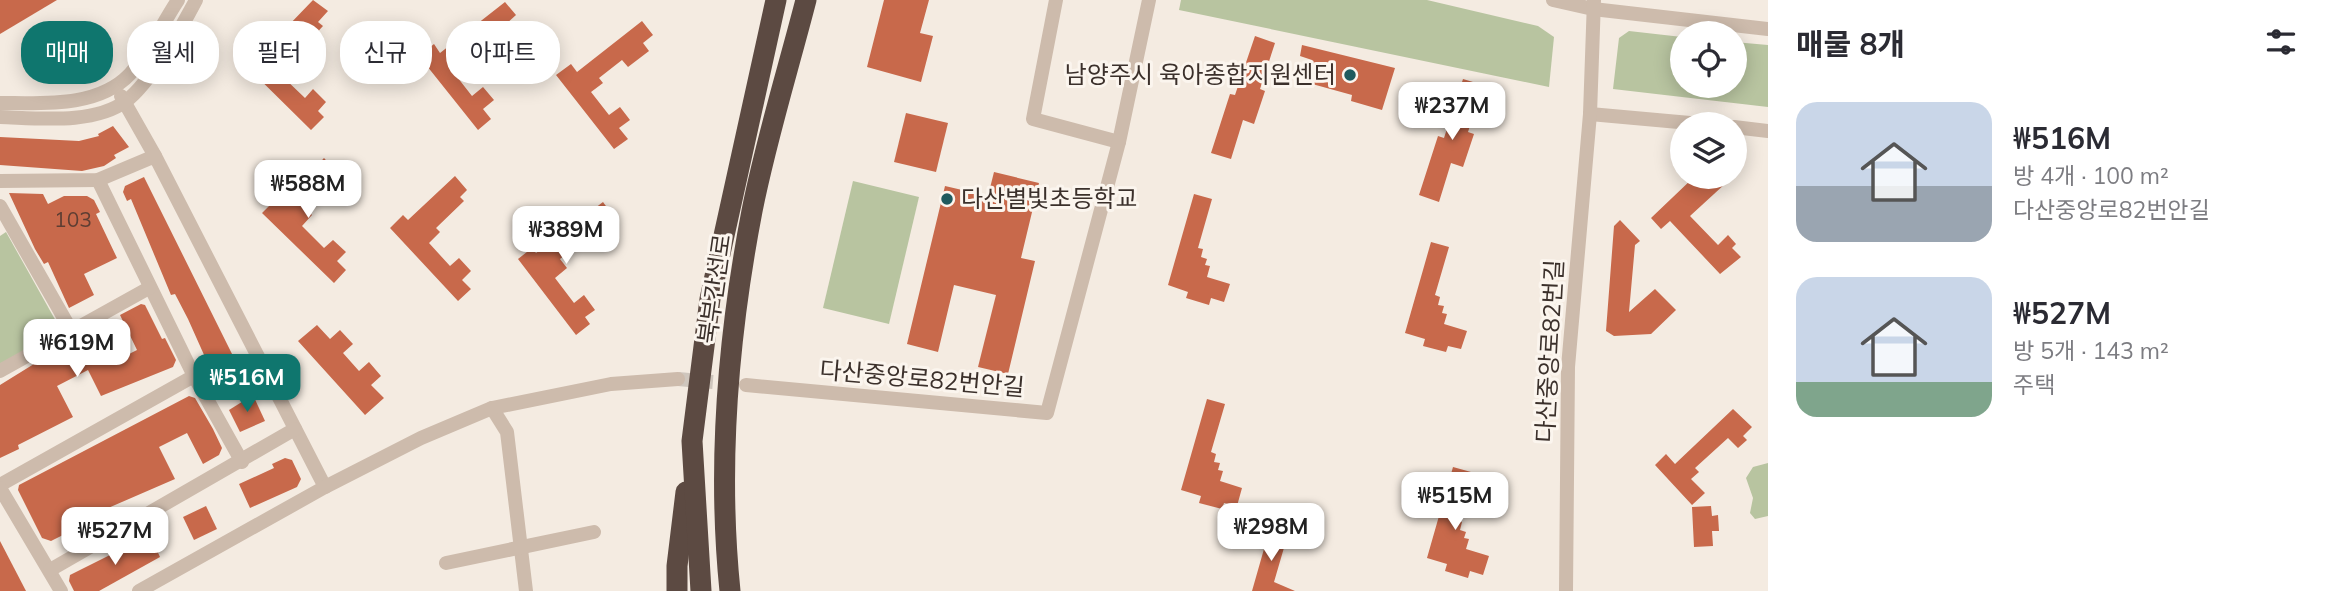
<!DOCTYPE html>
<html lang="ko">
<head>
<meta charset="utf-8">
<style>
	body { margin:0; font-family:Mulish,"Noto Sans KR",sans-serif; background:#f7f7f7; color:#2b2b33; height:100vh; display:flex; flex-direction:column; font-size:26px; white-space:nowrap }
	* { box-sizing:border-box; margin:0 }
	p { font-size:23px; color:#7c7c81 }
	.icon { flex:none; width:38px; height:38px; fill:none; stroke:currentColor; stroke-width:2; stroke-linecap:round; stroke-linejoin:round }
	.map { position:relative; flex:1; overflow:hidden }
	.side { display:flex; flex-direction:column; background:#fff; width:560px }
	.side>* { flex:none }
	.guide { position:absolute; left:21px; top:21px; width:665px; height:63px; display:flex; gap:14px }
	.fabs { position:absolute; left:1670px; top:21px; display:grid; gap:14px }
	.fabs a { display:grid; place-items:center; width:77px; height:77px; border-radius:50%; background:#fff; box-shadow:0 4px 18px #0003; font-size:35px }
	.price { position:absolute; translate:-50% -60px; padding:0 16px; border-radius:14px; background:#fff; color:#222; font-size:23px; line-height:46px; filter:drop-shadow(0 2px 4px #0008) }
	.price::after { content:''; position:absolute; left:50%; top:42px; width:21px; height:16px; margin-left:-10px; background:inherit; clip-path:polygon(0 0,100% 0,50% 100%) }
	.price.active { background:#0f766e; color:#fff }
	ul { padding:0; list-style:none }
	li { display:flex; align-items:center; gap:21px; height:175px; padding:0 28px }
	li span { display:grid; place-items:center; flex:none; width:196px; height:140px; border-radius:21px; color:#555 }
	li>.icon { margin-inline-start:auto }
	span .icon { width:84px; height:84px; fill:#fffc; stroke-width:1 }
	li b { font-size:30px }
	h2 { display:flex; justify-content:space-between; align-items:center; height:84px; padding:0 28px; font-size:30px }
	.chip { padding:0 24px; border-radius:28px; background:#fff; box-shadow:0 4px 18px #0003; font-size:24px; line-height:63px }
	.chip.active { background:#0f766e; color:#fff }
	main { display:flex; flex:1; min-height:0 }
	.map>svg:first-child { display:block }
	.green { fill:#b8c4a0 }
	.building { fill:#c8694b }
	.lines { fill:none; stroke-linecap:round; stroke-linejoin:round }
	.minor-tunnel { stroke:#cfc6bd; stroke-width:14; stroke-dasharray:14 7; stroke-linecap:butt }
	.minor { stroke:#cdbbac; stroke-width:14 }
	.highway { stroke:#5c4a42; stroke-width:21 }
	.poi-dot { fill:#1f5a5e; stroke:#fbf5ee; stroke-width:2.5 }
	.labels { text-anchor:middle; stroke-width:6; stroke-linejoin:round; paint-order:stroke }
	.number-label { font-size:21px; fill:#5e3e33 }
	.poi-label { font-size:24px; fill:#3b302b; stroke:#fbf5ee; text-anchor:end }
	.street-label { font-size:24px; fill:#3b302b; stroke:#fbf5ee }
</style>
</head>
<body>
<main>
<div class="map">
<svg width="1768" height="591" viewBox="0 0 1768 591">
	<rect width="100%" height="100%" fill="#f4ebe1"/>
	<g class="green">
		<path d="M1181 0H1427L1538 26 1554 37 1549 87 1179 10Z"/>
		<path d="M1629 31 1682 37V86H1734V42L1768 45V107L1613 89 1619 38Z"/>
		<path d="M853 181 919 197 889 324 823 308Z"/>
		<path d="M6 232 57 323 56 334 0 364V236Z"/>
		<path d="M1768 463V516L1755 519 1750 513 1753 498 1746 478 1753 467Z"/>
	</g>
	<g class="building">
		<path d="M0 0H57L0 34Z"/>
		<path d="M313 0 328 11 318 22 323 26 310 40 305 35 284 57 293 65 282 76 305 98 313 89 326 102 318 111 324 117 311 130 243 63 255 50 260 55Z"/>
		<path d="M884 0H929L920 33 933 36 921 82 867 67Z"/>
		<path d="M505 2 516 15 506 24 512 31 491 48 485 40 462 58 466 63 454 73 472 96 483 87 494 100 483 109 491 119 478 130 419 56 434 44 440 53Z"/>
		<path d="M642 21 653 35 643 43 649 51 628 67 622 60 599 78 603 83 591 92 609 115 620 107 630 120 619 128 628 139 614 149 556 75 571 64 577 72Z"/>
		<path d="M1255 36 1275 43 1260 89 1265 91 1254 124 1243 120 1231 159 1211 153 1230 94 1235 95Z"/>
		<path d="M1302 45 1395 68 1382 110 1351 101 1352 95 1305 82 1312 60 1300 56Z"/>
		<path d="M1463 79 1483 85 1468 132 1474 134 1463 167 1451 163 1439 202 1419 195 1438 136 1444 138Z"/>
		<path d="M906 113 948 123 936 172 894 162Z"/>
		<path d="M113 126 129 147 114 155 116 158 104 166 82 171 0 165V137L79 141 99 136 98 134Z"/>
		<path d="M324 158 337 172 331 179 335 183 308 211 312 215 302 226 324 248 333 240 346 252 337 261 346 270 334 283 262 213 275 200 280 205Z"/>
		<path d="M994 172 1039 183 1021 258 1035 261 1008 374 978 367 996 295 954 285 938 352 907 344 945 186 988 196Z"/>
		<path d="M455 176 467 190 460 197 464 201 436 228 440 232 429 243 450 266 459 258 471 271 462 280 471 289 458 301 390 228 403 215 408 220Z"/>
		<path d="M144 177 237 364 213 375 188 319 175 294 171 295 131 199 127 201 123 192 125 186Z"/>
		<path d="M1694 177H1720L1726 183 1690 216 1718 245 1728 235 1736 244 1732 248 1741 257 1720 274 1670 221 1661 229 1651 218Z"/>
		<path d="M9 193 43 194 48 204 64 196H87L94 200 100 212 96 214 117 258 84 274 94 295 69 308 48 262 44 264 35 249Z"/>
		<path d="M1194 194 1212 199 1198 248 1203 249 1201 257 1207 259 1205 265 1210 266 1207 277 1230 284 1224 302 1211 298 1209 305 1186 298 1188 292 1168 285Z"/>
		<path d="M603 202 614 217 599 229 602 234 587 246 584 241 560 259 567 268 555 278 574 303 584 295 595 310 585 317 590 324 576 335 518 259 532 248 536 253Z"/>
		<path d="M1620 220 1640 241 1635 245 1629 312 1655 289 1676 310 1651 334 1614 336 1606 331 1614 226Z"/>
		<path d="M1431 242 1449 247 1435 295 1440 297 1438 305 1444 306 1442 313 1447 314 1444 324 1467 331 1461 349 1448 346 1446 352 1423 346 1425 339 1405 333Z"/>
		<path d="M141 304 145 305 162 339 165 338 176 360 173 367 101 396 88 370 57 386 73 417 18 445 19 449 0 458V385L42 359 95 333 109 364 137 350 120 315Z"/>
		<path d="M317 325 330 339 340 330 353 344 343 353 359 371 369 362 381 376 371 385 384 398 365 415 298 341Z"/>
		<path d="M253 395 265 421 240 432 229 410Z"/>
		<path d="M189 396 195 398 213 429 222 448 219 455 203 464 187 433 159 447 175 479 62 528 65 534 51 541 42 538 18 490 19 485Z"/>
		<path d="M1207 399 1225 404 1211 452 1216 454 1214 462 1220 463 1218 470 1223 471 1220 481 1242 488 1237 506 1224 503 1222 509 1199 503 1201 496 1181 490Z"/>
		<path d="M1733 409 1752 427 1743 436 1747 440 1738 448 1728 438 1695 468 1699 472 1691 479 1705 493 1692 505 1655 465 1666 454 1675 464Z"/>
		<path d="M285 458 292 460 301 479 297 487 250 508 239 484 274 468 272 464Z"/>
		<path d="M1453 467 1471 472 1457 520 1462 522 1460 530 1466 532 1464 538 1469 539 1466 549 1489 556 1483 575 1470 571 1468 578 1445 571 1447 564 1427 558Z"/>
		<path d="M206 506 217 529 194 540 183 517Z"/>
		<path d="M1711 506 1712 516 1718 515 1719 531H1712L1713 546 1694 547 1692 507Z"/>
		<path d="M1270 528 1288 534 1274 582 1295 591H1252Z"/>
		<path d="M150 535 160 557 99 591H74L69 581 70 575Z"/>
		<path d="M0 541 26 591H0Z"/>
	</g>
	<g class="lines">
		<path class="minor-tunnel" d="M678 379 738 384"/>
		<g class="minor">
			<path d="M1056 0 1033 119 1119 142"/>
			<path d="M1553 0 1593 9 1768 29"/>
			<path d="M121 96 155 156"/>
			<path d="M0 103C42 103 98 108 130 74 149 53 162 24 178 0"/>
			<path d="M1590 114 1701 124"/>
			<path d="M0 117C37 118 94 125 126 101 150 83 182 27 196 0"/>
			<path d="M1734 127 1768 131"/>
			<path d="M98 180 194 376 242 462"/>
			<path d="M0 181 98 180 155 156 325 487"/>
			<path d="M0 206 72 332"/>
			<path d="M0 371 149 288"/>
			<path d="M746 385 1047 413 1119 142 1149 0"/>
			<path d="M492 408 507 432 526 591"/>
			<path d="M0 485 194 376"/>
			<path d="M0 488 61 591"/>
			<path d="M446 563 594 532"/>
			<path d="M50 570 295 429"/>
			<path d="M139 591 325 487 421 438 492 408 611 384 678 379"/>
			<path d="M1566 591 1568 367 1590 114 1594 0"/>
		</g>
		<g class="highway">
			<path d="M677 591V566L686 492"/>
			<path d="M701 591 692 441 710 299 776 0"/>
			<path d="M730 591C717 464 728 336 752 211 766 140 788 70 806 0"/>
		</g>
	</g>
	<g class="poi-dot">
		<circle cx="1350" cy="75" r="7"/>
		<circle cx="947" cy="199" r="7"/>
	</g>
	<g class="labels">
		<g class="number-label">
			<text x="73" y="227">103</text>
		</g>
		<g class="poi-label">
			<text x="1336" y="83">남양주시 육아종합지원센터</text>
			<text x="961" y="207" text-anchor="start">다산별빛초등학교</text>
		</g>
		<g class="street-label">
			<text transform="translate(715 289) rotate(-82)" y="8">북부간선로</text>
			<text transform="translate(1550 351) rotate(-87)" y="8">다산중앙로82번길</text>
			<text transform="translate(922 379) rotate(5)" y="8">다산중앙로82번안길</text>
		</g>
	</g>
</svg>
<div class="fabs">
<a><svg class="icon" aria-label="locate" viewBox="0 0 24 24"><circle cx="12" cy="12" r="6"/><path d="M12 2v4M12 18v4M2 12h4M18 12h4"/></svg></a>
<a><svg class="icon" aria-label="layers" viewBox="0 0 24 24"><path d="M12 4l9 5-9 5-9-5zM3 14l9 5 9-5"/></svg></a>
</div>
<b class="price" style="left:1452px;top:142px">₩237M</b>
<b class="price" style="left:308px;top:220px">₩588M</b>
<b class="price" style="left:566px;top:266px">₩389M</b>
<b class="price" style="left:77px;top:379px">₩619M</b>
<b class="price active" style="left:247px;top:414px">₩516M</b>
<b class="price" style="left:1455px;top:532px">₩515M</b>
<b class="price" style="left:1271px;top:563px">₩298M</b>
<b class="price" style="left:115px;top:567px">₩527M</b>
<div class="guide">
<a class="chip active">매매</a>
<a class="chip">월세</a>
<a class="chip">필터</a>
<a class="chip">신규</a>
<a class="chip">아파트</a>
</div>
</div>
<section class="side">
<h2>매물 8개<svg class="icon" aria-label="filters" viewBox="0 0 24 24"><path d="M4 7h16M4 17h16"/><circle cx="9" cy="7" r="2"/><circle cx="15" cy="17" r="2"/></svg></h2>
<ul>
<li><span style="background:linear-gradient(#c9d6e8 60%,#9aa5b1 0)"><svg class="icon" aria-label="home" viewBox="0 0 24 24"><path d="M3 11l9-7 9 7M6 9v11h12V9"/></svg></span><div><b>₩516M</b><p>방 4개 · 100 m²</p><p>다산중앙로82번안길</p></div></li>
<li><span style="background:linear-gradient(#c9d6e8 75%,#7fa58c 0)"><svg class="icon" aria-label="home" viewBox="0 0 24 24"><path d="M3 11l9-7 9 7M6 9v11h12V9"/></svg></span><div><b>₩527M</b><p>방 5개 · 143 m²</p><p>주택</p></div></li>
</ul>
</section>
</main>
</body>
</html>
